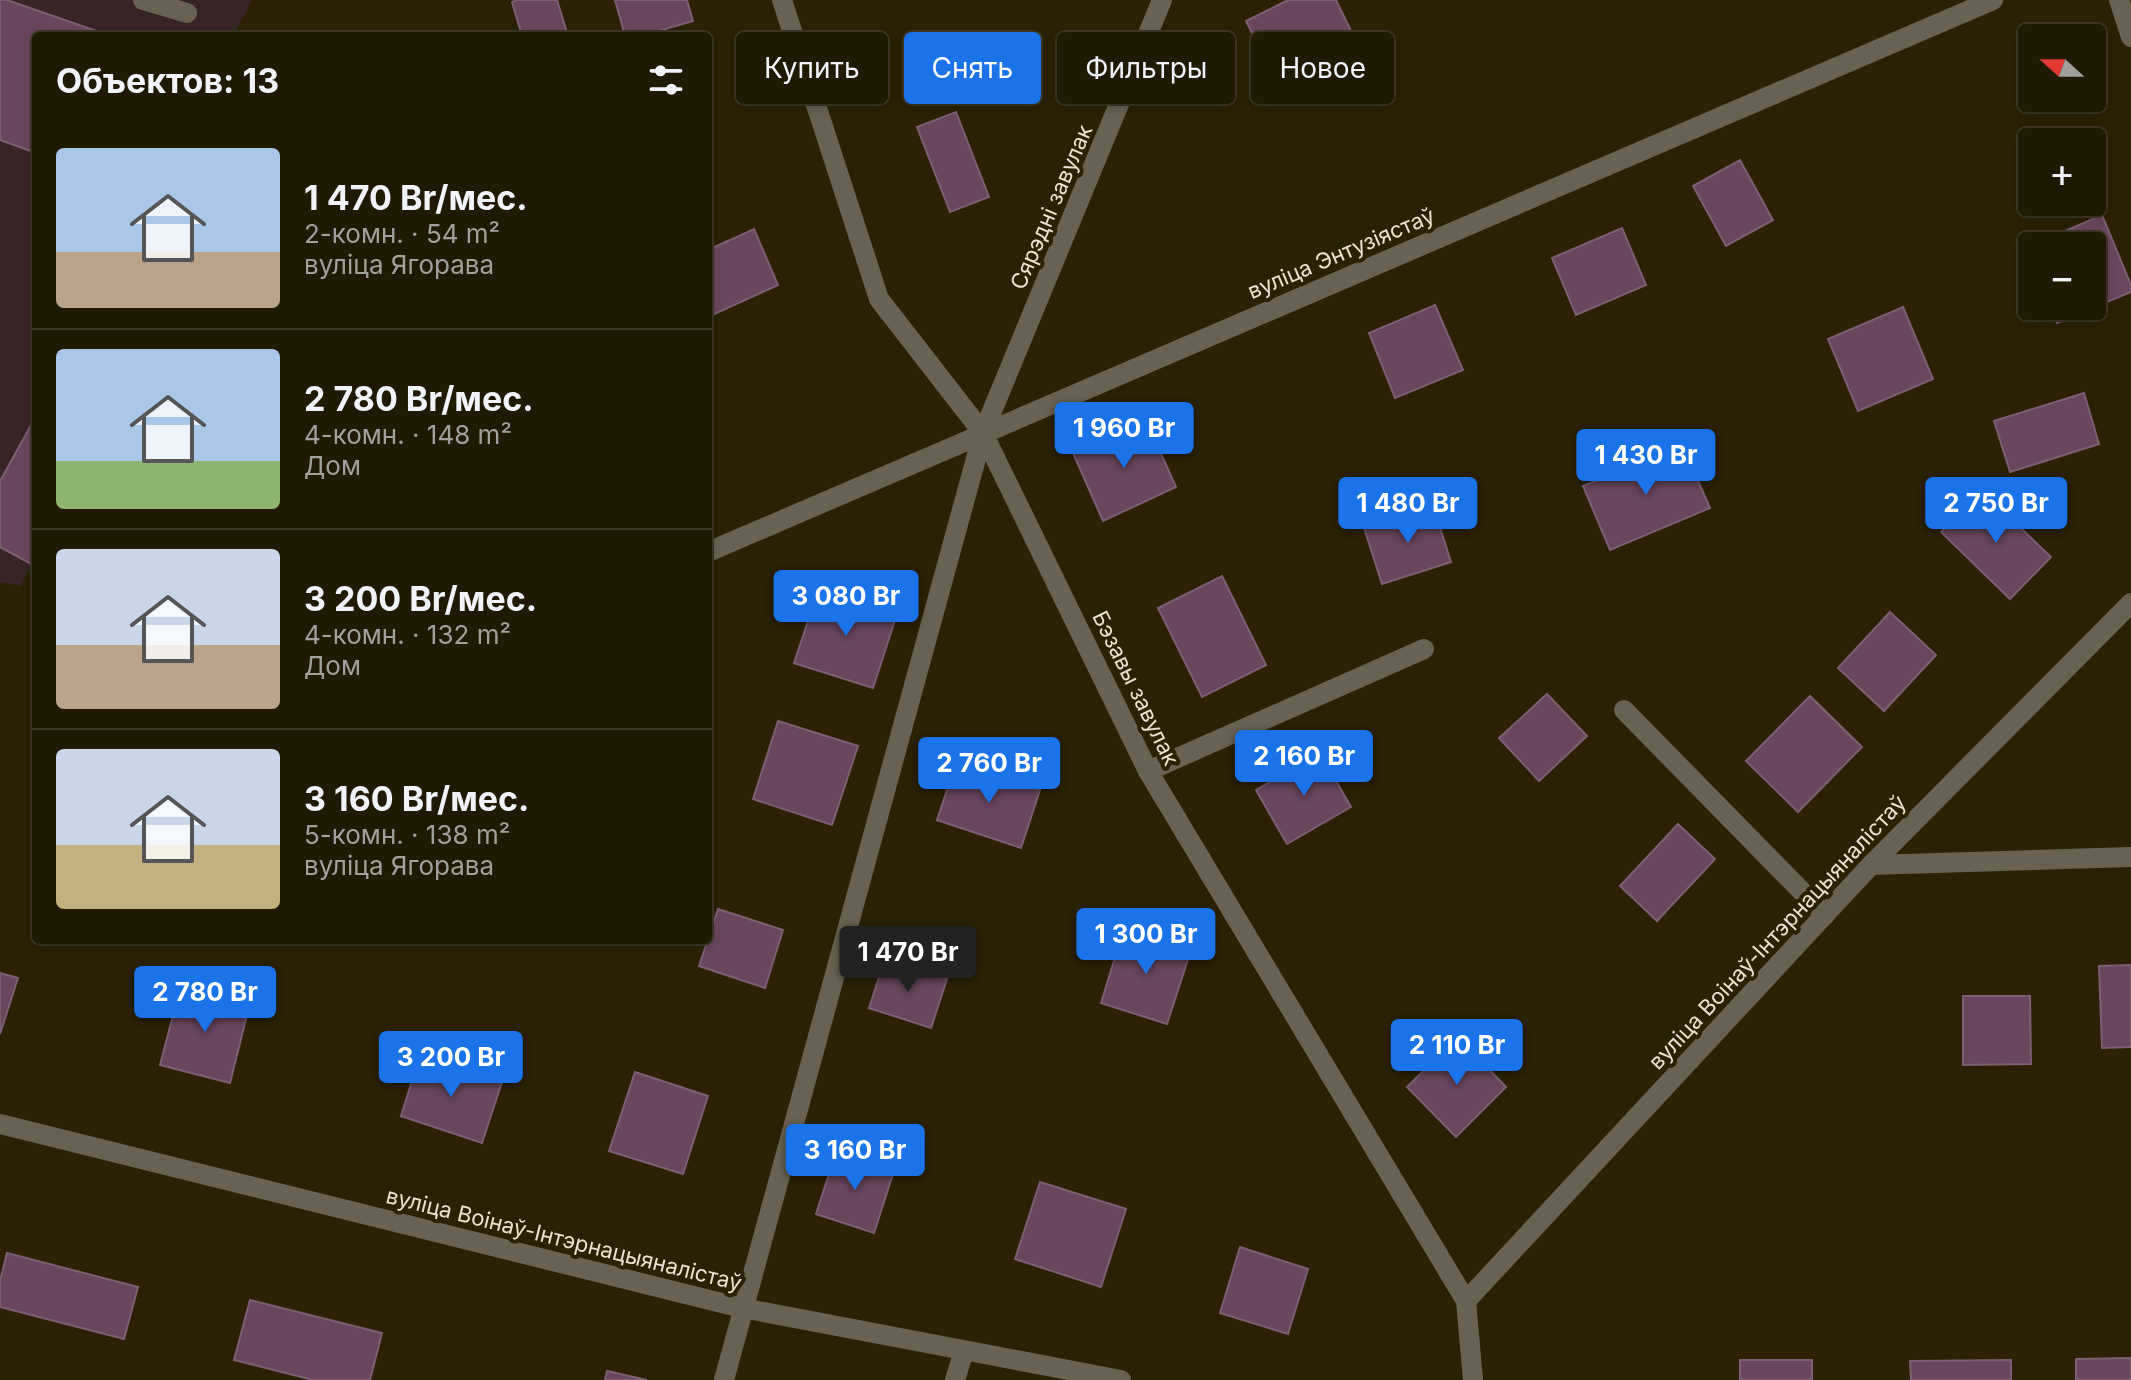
<!DOCTYPE html>
<html lang="ru">
<head>
<meta charset="utf-8">
<style>
	body { margin:0; font-family:Inter,sans-serif; background:#28220d; color:#f1f3f6; height:100vh; display:flex; flex-direction:column; font-size:30px; white-space:nowrap }
	* { box-sizing:border-box; margin:0 }
	p { font-size:26px; color:#a2a09a }
	.icon { flex:none; width:44px; height:44px; fill:none; stroke:currentColor; stroke-width:2; stroke-linecap:round; stroke-linejoin:round }
	.map { position:relative; flex:1; overflow:hidden }
	.side { position:absolute; left:32px; top:32px; width:680px; height:912px; display:flex; flex-direction:column; background:#201903; border-radius:8px; box-shadow:0 4px 12px #0003,0 0 0 2px #3d3825 }
	.side>* { flex:none }
	.top-card { position:absolute; left:736px; top:32px; width:760px; height:72px; display:flex; gap:16px }
	.needle { width:52px; rotate:291deg }
	.fabs { position:absolute; left:2018px; top:24px; display:grid; gap:16px }
	.fabs a { display:grid; place-items:center; width:88px; height:88px; border-radius:8px; background:#201903; box-shadow:0 4px 12px #0003,0 0 0 2px #3d3825; font-size:40px }
	.price { position:absolute; translate:-50% -68px; padding:0 18px; border-radius:8px; background:#1a73e8; color:#fff; font-size:26px; line-height:52px; filter:drop-shadow(0 2px 4px #0008) }
	.price::after { content:''; position:absolute; left:50%; top:48px; width:24px; height:18px; margin-left:-12px; background:inherit; clip-path:polygon(0 0,100% 0,50% 100%) }
	.price.current { background:#222; color:#fff }
	ul { padding:0; list-style:none }
	li { display:flex; align-items:center; gap:24px; height:200px; padding:0 24px }
	li+li { border-top:2px solid #3d3825 }
	li span { display:grid; place-items:center; flex:none; width:224px; height:160px; border-radius:8px; color:#555 }
	li>.icon { margin-inline-start:auto }
	span .icon { width:96px; height:96px; fill:#fffc; stroke-width:1 }
	li b { font-size:34px }
	h2 { display:flex; justify-content:space-between; align-items:center; height:96px; padding:0 24px; font-size:34px }
	.chip { padding:0 28px; border-radius:8px; background:#201903; box-shadow:0 4px 12px #0003,0 0 0 2px #3d3825; font-size:28px; line-height:72px }
	.chip.current { background:#1a73e8; color:#fff }
	.map>svg:first-child { display:block }
	.industrial { fill:#372424 }
	.building { fill:#69465e; stroke:#7c5f73; stroke-width:2 }
	.lines { fill:none; stroke-linecap:round; stroke-linejoin:round }
	.minor { stroke:#696252; stroke-width:20 }
	.labels { text-anchor:middle; stroke-width:8; stroke-linejoin:round; paint-order:stroke }
	.street-label { font-size:22px; fill:#e9e2d1; stroke:#2b2104 }
</style>
</head>
<body>
<div class="map">
<svg width="2131" height="1380" viewBox="0 0 2131 1380">
	<rect width="100%" height="100%" fill="#2b2104"/>
	<path class="industrial" d="M0 0H252L233 36H36V555L21 586 0 582Z"/>
	<g class="building">
		<path d="M0 0H7L111 36H36V153L0 140Z"/>
		<path d="M517 0H557L568 36H522L512 2Z"/>
		<path d="M615 0H687L693 21 641 36H625Z"/>
		<path d="M1288 0H1336L1358 45 1278 86 1246 21Z"/>
		<path d="M956 112 989 197 950 212 917 127Z"/>
		<path d="M1740 160 1773 220 1726 246 1693 186Z"/>
		<path d="M2102 215 2131 285V292L2057 323 2050 306H2092V246H2032V264L2025 248Z"/>
		<path d="M1622 228 1646 285 1576 315 1552 258Z"/>
		<path d="M754 229 778 285 708 317V250Z"/>
		<path d="M1435 305 1463 370 1395 398 1369 333Z"/>
		<path d="M1903 307 1933 379 1858 411 1828 339Z"/>
		<path d="M2084 393 2099 444 2010 472 1994 421Z"/>
		<path d="M36 416V555L31 564 0 547V481Z"/>
		<path d="M1146 420 1176 487 1103 521 1073 453Z"/>
		<path d="M1682 444 1710 508 1610 550 1583 486Z"/>
		<path d="M1981 490 2051 557 2010 599 1941 532Z"/>
		<path d="M1433 505 1451 562 1382 584 1364 528Z"/>
		<path d="M1222 576 1266 665 1202 697 1158 608Z"/>
		<path d="M819 588 897 614 873 688 794 663Z"/>
		<path d="M1890 612 1936 655 1884 711 1838 668Z"/>
		<path d="M1547 694 1587 736 1539 781 1499 738Z"/>
		<path d="M1810 696 1862 747 1798 812 1746 761Z"/>
		<path d="M778 721 858 746 832 825 753 799Z"/>
		<path d="M1320 753 1351 807 1287 844 1256 790Z"/>
		<path d="M956 763 1040 790 1021 848 937 820Z"/>
		<path d="M1678 824 1715 859 1657 921 1620 886Z"/>
		<path d="M718 909 783 930 765 988 699 966Z"/>
		<path d="M1124 928 1191 950 1167 1024 1101 1003Z"/>
		<path d="M885 959 947 979 931 1028 869 1008Z"/>
		<path d="M2131 965V1047L2102 1048 2099 966Z"/>
		<path d="M0 973 18 978 0 1034Z"/>
		<path d="M181 985 250 1003 230 1083 160 1065Z"/>
		<path d="M1963 996H2030L2031 1064 1963 1065Z"/>
		<path d="M1458 1037 1506 1087 1456 1137 1407 1087Z"/>
		<path d="M420 1055 502 1082 482 1143 401 1116Z"/>
		<path d="M635 1072 708 1096 683 1174 609 1151Z"/>
		<path d="M836 1152 894 1171 874 1233 816 1214Z"/>
		<path d="M1040 1182 1126 1209 1101 1287 1015 1259Z"/>
		<path d="M1240 1247 1308 1269 1288 1334 1220 1313Z"/>
		<path d="M7 1253 138 1287 124 1339 0 1307V1281Z"/>
		<path d="M250 1300 382 1333 370 1380H313L234 1360Z"/>
		<path d="M2131 1358V1380H2076V1359Z"/>
		<rect x="1740" y="1360" width="72" height="20"/>
		<path d="M2011 1360V1380H1911L1910 1361Z"/>
		<path d="M607 1371 647 1380H605Z"/>
	</g>
	<g class="lines">
		<g class="minor">
			<path d="M143 0 187 13"/>
			<path d="M782 0 879 299 983 433 1148 771 1466 1301 1473 1380"/>
			<path d="M2119 0 2131 37"/>
			<path d="M708 552 1993 0"/>
			<path d="M1624 710 1825 915"/>
			<path d="M1148 771 1424 649"/>
			<path d="M1871 865 2131 857"/>
			<path d="M0 1124 742 1308 1121 1380"/>
			<path d="M1466 1301 1871 865 2131 603"/>
			<path d="M724 1380 983 433 1162 0"/>
			<path d="M955 1380 964 1351"/>
		</g>
	</g>
	<g class="labels">
		<g class="street-label">
			<text transform="translate(1051 207) rotate(-67)" y="8">Сярэдні завулак</text>
			<text transform="translate(1341 253) rotate(-23)" y="8">вуліца Энтузіястаў</text>
			<text transform="translate(1136 688) rotate(64)" y="8">Бэзавы завулак</text>
			<text transform="translate(1777 932) rotate(-47)" y="8">вуліца Воінаў-Інтэрнацыяналістаў</text>
			<text transform="translate(564 1239) rotate(14)" y="8">вуліца Воінаў-Інтэрнацыяналістаў</text>
		</g>
	</g>
</svg>
<div class="fabs">
<a><svg class="needle" viewBox="-14 -14 28 28"><path d="M0-13l5 13h-10z" fill="#e53935"/><path d="M0 13l5-13h-10z" fill="#a2a09a"/></svg></a>
<a>+</a>
<a>−</a>
</div>
<b class="price" style="left:1124px;top:470px">1 960 Br</b>
<b class="price" style="left:1646px;top:497px">1 430 Br</b>
<b class="price" style="left:1408px;top:545px">1 480 Br</b>
<b class="price" style="left:1996px;top:545px">2 750 Br</b>
<b class="price" style="left:846px;top:638px">3 080 Br</b>
<b class="price" style="left:1304px;top:798px">2 160 Br</b>
<b class="price" style="left:989px;top:805px">2 760 Br</b>
<b class="price" style="left:1146px;top:976px">1 300 Br</b>
<b class="price current" style="left:908px;top:994px">1 470 Br</b>
<b class="price" style="left:205px;top:1034px">2 780 Br</b>
<b class="price" style="left:1457px;top:1087px">2 110 Br</b>
<b class="price" style="left:451px;top:1099px">3 200 Br</b>
<b class="price" style="left:855px;top:1192px">3 160 Br</b>
<div class="top-card">
<a class="chip">Купить</a>
<a class="chip current">Снять</a>
<a class="chip">Фильтры</a>
<a class="chip">Новое</a>
</div>
<section class="side">
<h2>Объектов: 13<svg class="icon" aria-label="filters" viewBox="0 0 24 24"><path d="M4 7h16M4 17h16"/><circle cx="9" cy="7" r="2"/><circle cx="15" cy="17" r="2"/></svg></h2>
<ul>
<li><span style="background:linear-gradient(#a9c7e8 65%,#b9a48a 0)"><svg class="icon" aria-label="home" viewBox="0 0 24 24"><path d="M3 11l9-7 9 7M6 9v11h12V9"/></svg></span><div><b>1 470 Br/мес.</b><p>2-комн. · 54 m²</p><p>вуліца Ягорава</p></div></li>
<li><span style="background:linear-gradient(#a9c7e8 70%,#8fb573 0)"><svg class="icon" aria-label="home" viewBox="0 0 24 24"><path d="M3 11l9-7 9 7M6 9v11h12V9"/></svg></span><div><b>2 780 Br/мес.</b><p>4-комн. · 148 m²</p><p>Дом</p></div></li>
<li><span style="background:linear-gradient(#c9d6e8 60%,#b9a48a 0)"><svg class="icon" aria-label="home" viewBox="0 0 24 24"><path d="M3 11l9-7 9 7M6 9v11h12V9"/></svg></span><div><b>3 200 Br/мес.</b><p>4-комн. · 132 m²</p><p>Дом</p></div></li>
<li><span style="background:linear-gradient(#c9d6e8 60%,#c2b280 0)"><svg class="icon" aria-label="home" viewBox="0 0 24 24"><path d="M3 11l9-7 9 7M6 9v11h12V9"/></svg></span><div><b>3 160 Br/мес.</b><p>5-комн. · 138 m²</p><p>вуліца Ягорава</p></div></li>
</ul>
</section>
</div>
</body>
</html>
